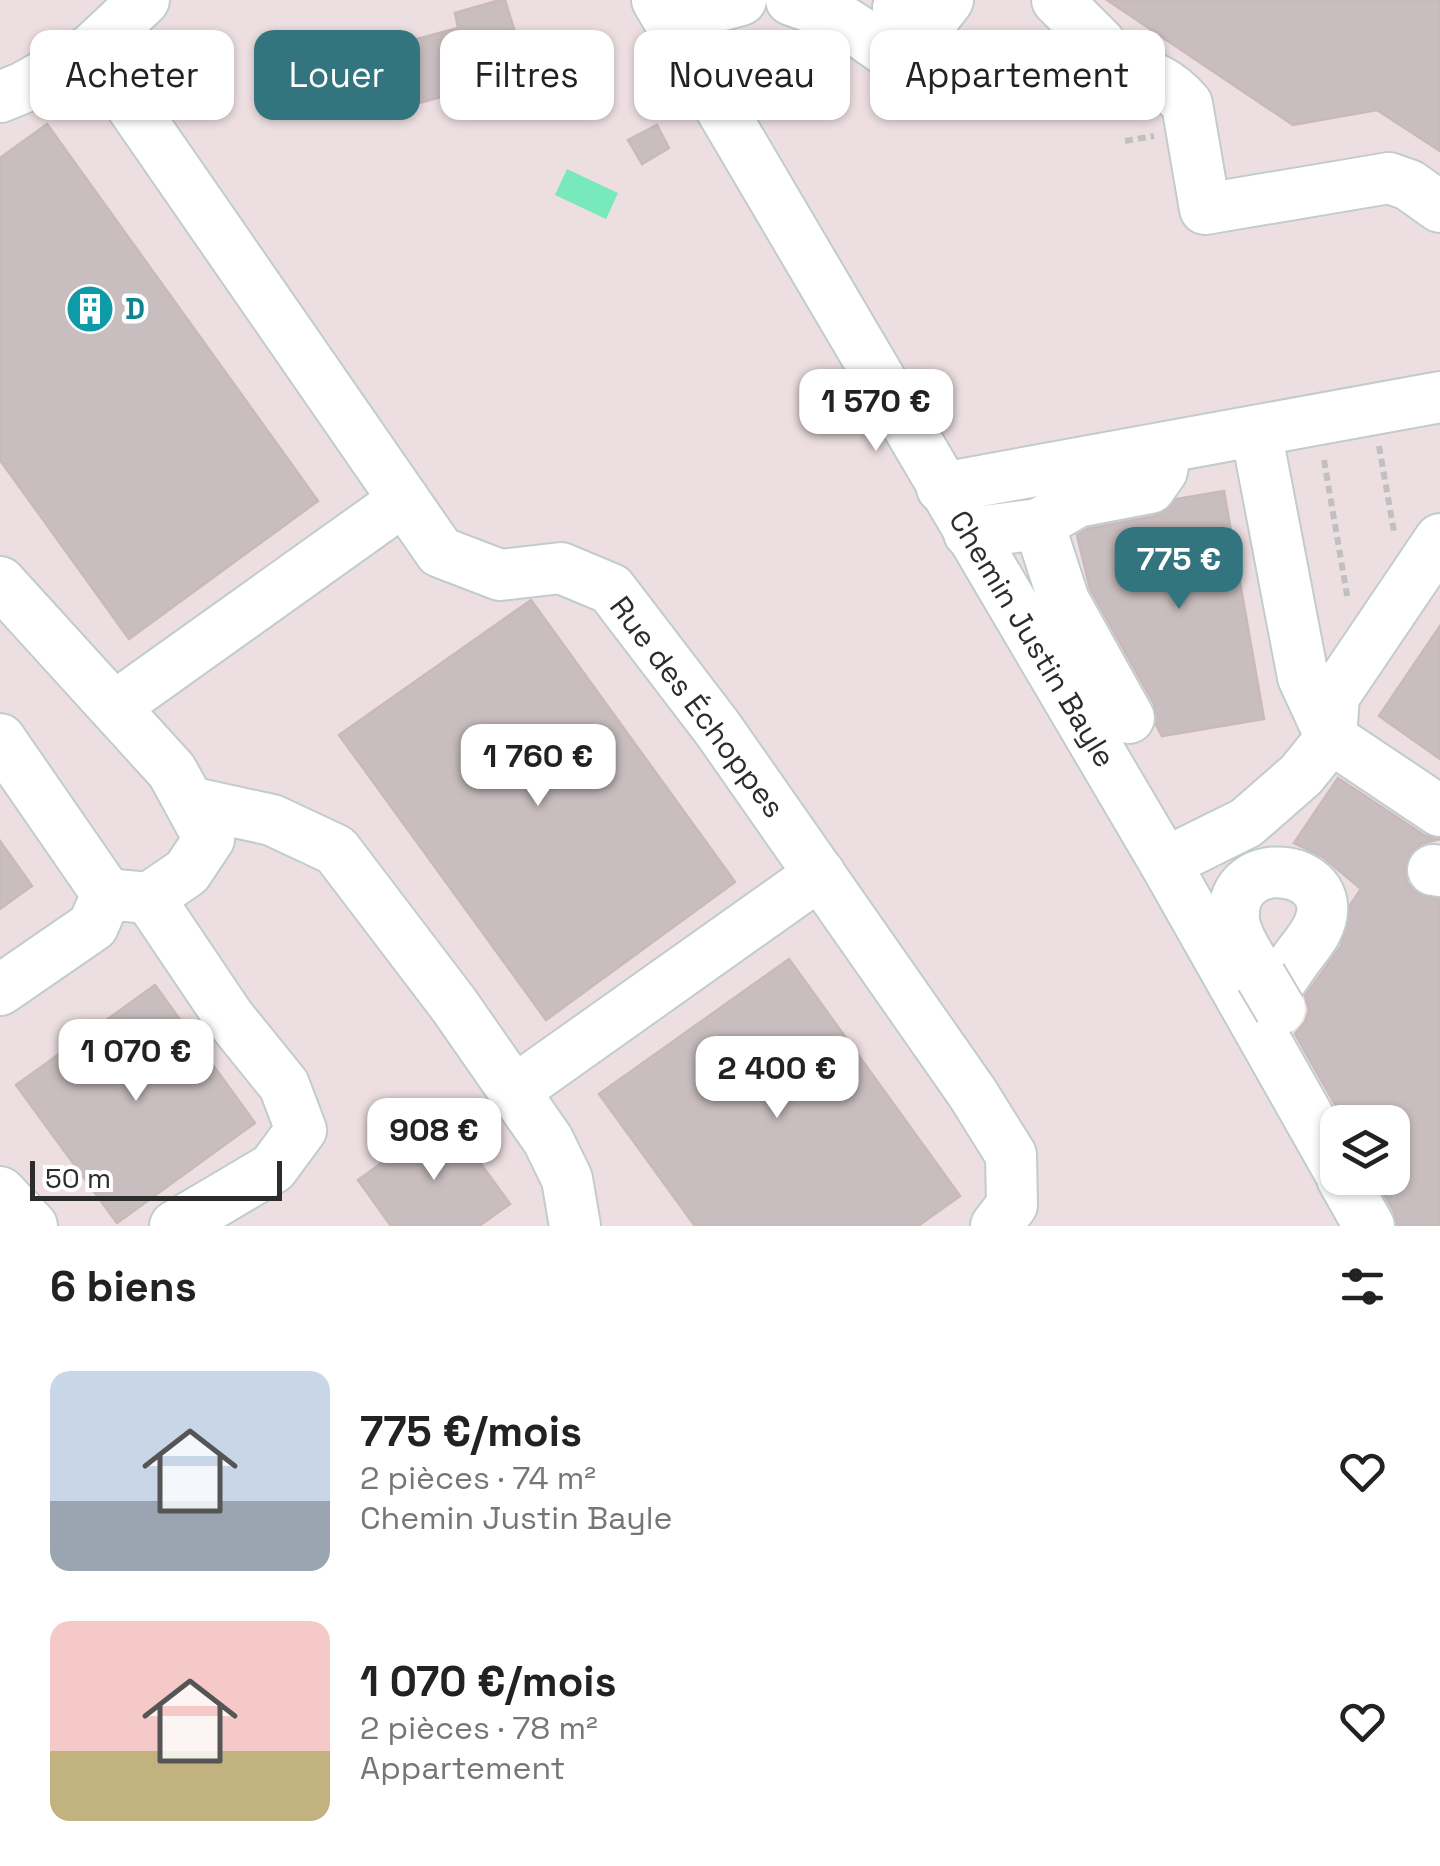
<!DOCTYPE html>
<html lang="fr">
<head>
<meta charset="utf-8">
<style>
	body { margin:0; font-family:"Space Grotesk",sans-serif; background:#f2f2f2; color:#222; height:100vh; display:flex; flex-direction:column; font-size:38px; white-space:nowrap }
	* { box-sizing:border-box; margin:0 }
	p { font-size:32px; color:#767676 }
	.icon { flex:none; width:55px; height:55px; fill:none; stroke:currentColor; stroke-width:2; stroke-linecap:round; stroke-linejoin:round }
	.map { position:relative; height:1226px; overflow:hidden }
	.side { display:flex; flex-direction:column; background:#fff; flex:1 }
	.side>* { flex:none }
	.banner { position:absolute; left:30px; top:30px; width:1380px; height:90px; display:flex; gap:20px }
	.buttons { position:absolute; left:1320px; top:1105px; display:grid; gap:20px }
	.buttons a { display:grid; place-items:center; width:90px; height:90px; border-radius:20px; background:#fff; box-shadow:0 2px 8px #0004; font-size:50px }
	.scale { position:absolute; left:30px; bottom:25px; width:252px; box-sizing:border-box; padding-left:10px; border:5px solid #2c2c2c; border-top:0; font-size:28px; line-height:35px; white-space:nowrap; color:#2c2c2c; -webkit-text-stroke:8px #fff; paint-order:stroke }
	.price { position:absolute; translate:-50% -85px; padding:0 22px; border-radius:20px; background:#fff; color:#222; font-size:32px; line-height:65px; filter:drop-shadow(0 2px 5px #0008) }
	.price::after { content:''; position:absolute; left:50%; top:60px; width:30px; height:22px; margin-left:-15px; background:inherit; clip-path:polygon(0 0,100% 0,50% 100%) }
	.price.selected { background:#33757f; color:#fff }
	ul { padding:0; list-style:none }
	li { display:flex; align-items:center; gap:30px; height:250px; padding:0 50px }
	li span { display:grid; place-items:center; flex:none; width:280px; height:200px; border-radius:20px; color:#555 }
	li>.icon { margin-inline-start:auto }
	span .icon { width:120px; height:120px; fill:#fffc; stroke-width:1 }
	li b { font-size:42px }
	h2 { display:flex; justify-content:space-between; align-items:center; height:120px; padding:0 50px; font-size:42px }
	.chip { padding:0 35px; border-radius:20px; background:#fff; box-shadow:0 2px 8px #0004; font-size:35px; line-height:90px }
	.chip.selected { background:#33757f; color:#fff }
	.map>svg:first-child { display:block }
	.water { fill:#78e9ba }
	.building { fill:#c9bebf; stroke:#c9b9b9; stroke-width:2.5 }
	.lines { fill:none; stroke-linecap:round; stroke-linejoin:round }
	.minor-casing { stroke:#c1ccce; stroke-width:54 }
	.path { stroke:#c0c0c0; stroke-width:6; stroke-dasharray:8 5; stroke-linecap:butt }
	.minor { stroke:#fff; stroke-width:50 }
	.minor-bridge-casing { stroke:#c1ccce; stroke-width:54; stroke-linecap:butt }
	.minor-bridge { stroke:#fff; stroke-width:50 }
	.labels { text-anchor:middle; stroke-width:9; stroke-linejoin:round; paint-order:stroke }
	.culture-label { font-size:30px; font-weight:bold; fill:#0d838f; stroke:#fff; text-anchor:start }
	.street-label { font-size:30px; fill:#2c2c2c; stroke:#fff }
</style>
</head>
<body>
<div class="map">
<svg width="1440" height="1226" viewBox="0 0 1440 1226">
	<rect width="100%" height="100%" fill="#eddfe1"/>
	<path class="water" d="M567 169 618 193 606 219 555 195Z"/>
	<g class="building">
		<path d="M500 0H505L514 29 483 38 497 82 397 109 380 49 458 28 455 13Z"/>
		<path d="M1107 0H1440V151L1377 110 1293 125Z"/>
		<path d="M47 124 318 501 129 639 0 460V158Z"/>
		<path d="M657 125 669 148 642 164 628 140Z"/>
		<path d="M1224 491 1264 719 1162 736 1156 725 1154 704 1090 589 1077 535 1087 529 1155 516 1177 499Z"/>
		<path d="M531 600 735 882 546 1020 339 735Z"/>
		<path d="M1440 626V759L1379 716Z"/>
		<path d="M1338 778 1424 835 1440 839 1421 844 1411 852 1405 867 1407 882 1415 892 1440 899V1226H1398L1394 1212 1375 1178H1392V1122H1345L1295 1034 1305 1022 1309 1010 1305 996 1341 946 1350 905 1361 889 1323 857 1294 843Z"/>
		<path d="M0 841 32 886 0 909Z"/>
		<path d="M789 959 960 1196 918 1226H695L599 1094Z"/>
		<path d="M155 985 255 1123 117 1223 16 1085Z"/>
		<path d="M446 1116 510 1204 479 1226H391L358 1180Z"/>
	</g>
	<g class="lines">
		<g class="minor-casing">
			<g id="minor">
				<path d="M657 0 1165 863 1338 1169"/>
				<path d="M791 0C808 6 826 11 841 20 882 44 926 89 976 90 1047 92 1129 36 1187 104L1205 209 1389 178 1409 185 1440 207"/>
				<path d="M901 0 898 8C922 36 930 24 948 0"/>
				<path d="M1057 0 1100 43 1106 68"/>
				<path d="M670 19 741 0"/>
				<path d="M92 49 440 552 500 575 561 568 611 589 718 729 973 1094 1011 1155 1012 1205 996 1226"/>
				<path d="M0 97 22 88 92 49 144 0"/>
				<path d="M1256 431 1303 677 1331 738"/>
				<path d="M942 488 1440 397"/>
				<path d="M1039 524 1077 502 1150 488 1162 471 1166 448"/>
				<path d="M969 533 1039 524 1064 601 1129 718"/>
				<path d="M0 582 172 771 189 802 272 820 336 850 454 1005 548 1140 567 1179 575 1226"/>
				<path d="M114 707 404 500"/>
				<path d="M1331 738 1334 696 1440 539"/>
				<path d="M0 739 107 894 93 926 0 990"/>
				<path d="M1165 863 1246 823 1301 775 1331 738 1440 811"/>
				<path d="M1433 870 1440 871"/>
				<path d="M116 895 149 898 187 872 209 839 189 802"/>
				<path d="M149 898 229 1017 284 1085 301 1130 273 1168 175 1226"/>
				<path d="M1243 1001C1271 1002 1279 983 1294 962 1301 952 1310 942 1316 931 1351 865 1228 846 1234 920 1236 939 1251 958 1260 975"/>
				<path d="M514 1091 820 874"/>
				<path d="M1342 1178 1369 1226"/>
				<path d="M0 1192 32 1226"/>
			</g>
		</g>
		<g class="path">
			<path d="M1125 141 1154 136"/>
			<path d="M1379 446 1394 532"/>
			<path d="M1324 460 1348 601"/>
		</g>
		<use href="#minor" class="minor"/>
		<g class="minor-bridge-casing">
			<path id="minor-bridge" d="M1261 977 1280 1009"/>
		</g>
		<use href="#minor-bridge" class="minor-bridge"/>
	</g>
	<defs>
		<g id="building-disc" transform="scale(2.5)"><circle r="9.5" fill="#0f9aa8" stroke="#fff"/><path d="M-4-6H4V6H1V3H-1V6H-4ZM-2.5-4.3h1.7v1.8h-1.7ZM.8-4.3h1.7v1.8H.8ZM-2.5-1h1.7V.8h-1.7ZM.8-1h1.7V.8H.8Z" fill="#fff"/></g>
	</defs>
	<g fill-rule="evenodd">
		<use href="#building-disc" x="90" y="309"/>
	</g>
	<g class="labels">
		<g class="culture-label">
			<text x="125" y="319">D</text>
		</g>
		<g class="street-label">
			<text transform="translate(1032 639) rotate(59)" y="10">Chemin Justin Bayle</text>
			<text transform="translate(697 707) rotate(53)" y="10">Rue des Échoppes</text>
		</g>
	</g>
</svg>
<div class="buttons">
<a><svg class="icon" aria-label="layers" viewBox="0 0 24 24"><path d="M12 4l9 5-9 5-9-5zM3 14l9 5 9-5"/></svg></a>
</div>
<div class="scale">50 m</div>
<b class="price" style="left:876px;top:454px">1 570 €</b>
<b class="price selected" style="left:1179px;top:612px">775 €</b>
<b class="price" style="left:538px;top:809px">1 760 €</b>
<b class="price" style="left:136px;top:1104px">1 070 €</b>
<b class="price" style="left:777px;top:1121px">2 400 €</b>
<b class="price" style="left:434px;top:1183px">908 €</b>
<div class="banner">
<a class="chip">Acheter</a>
<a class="chip selected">Louer</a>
<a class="chip">Filtres</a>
<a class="chip">Nouveau</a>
<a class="chip">Appartement</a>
</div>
</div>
<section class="side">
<h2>6 biens<svg class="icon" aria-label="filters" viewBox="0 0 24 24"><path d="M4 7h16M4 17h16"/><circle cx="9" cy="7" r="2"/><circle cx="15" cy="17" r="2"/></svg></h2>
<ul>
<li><span style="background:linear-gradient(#c9d6e8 65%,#9aa5b1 0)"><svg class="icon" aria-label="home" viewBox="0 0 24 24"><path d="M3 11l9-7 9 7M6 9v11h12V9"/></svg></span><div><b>775 €/mois</b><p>2 pièces · 74 m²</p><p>Chemin Justin Bayle</p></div><svg class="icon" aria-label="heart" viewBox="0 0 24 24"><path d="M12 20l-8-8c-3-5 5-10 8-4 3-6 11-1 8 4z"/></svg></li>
<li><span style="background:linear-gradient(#f6c9c9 65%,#c2b280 0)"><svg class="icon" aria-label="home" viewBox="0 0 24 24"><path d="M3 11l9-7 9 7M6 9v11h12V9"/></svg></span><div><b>1 070 €/mois</b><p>2 pièces · 78 m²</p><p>Appartement</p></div><svg class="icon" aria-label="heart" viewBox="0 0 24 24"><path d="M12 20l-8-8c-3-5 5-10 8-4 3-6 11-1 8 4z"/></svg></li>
</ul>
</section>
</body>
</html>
